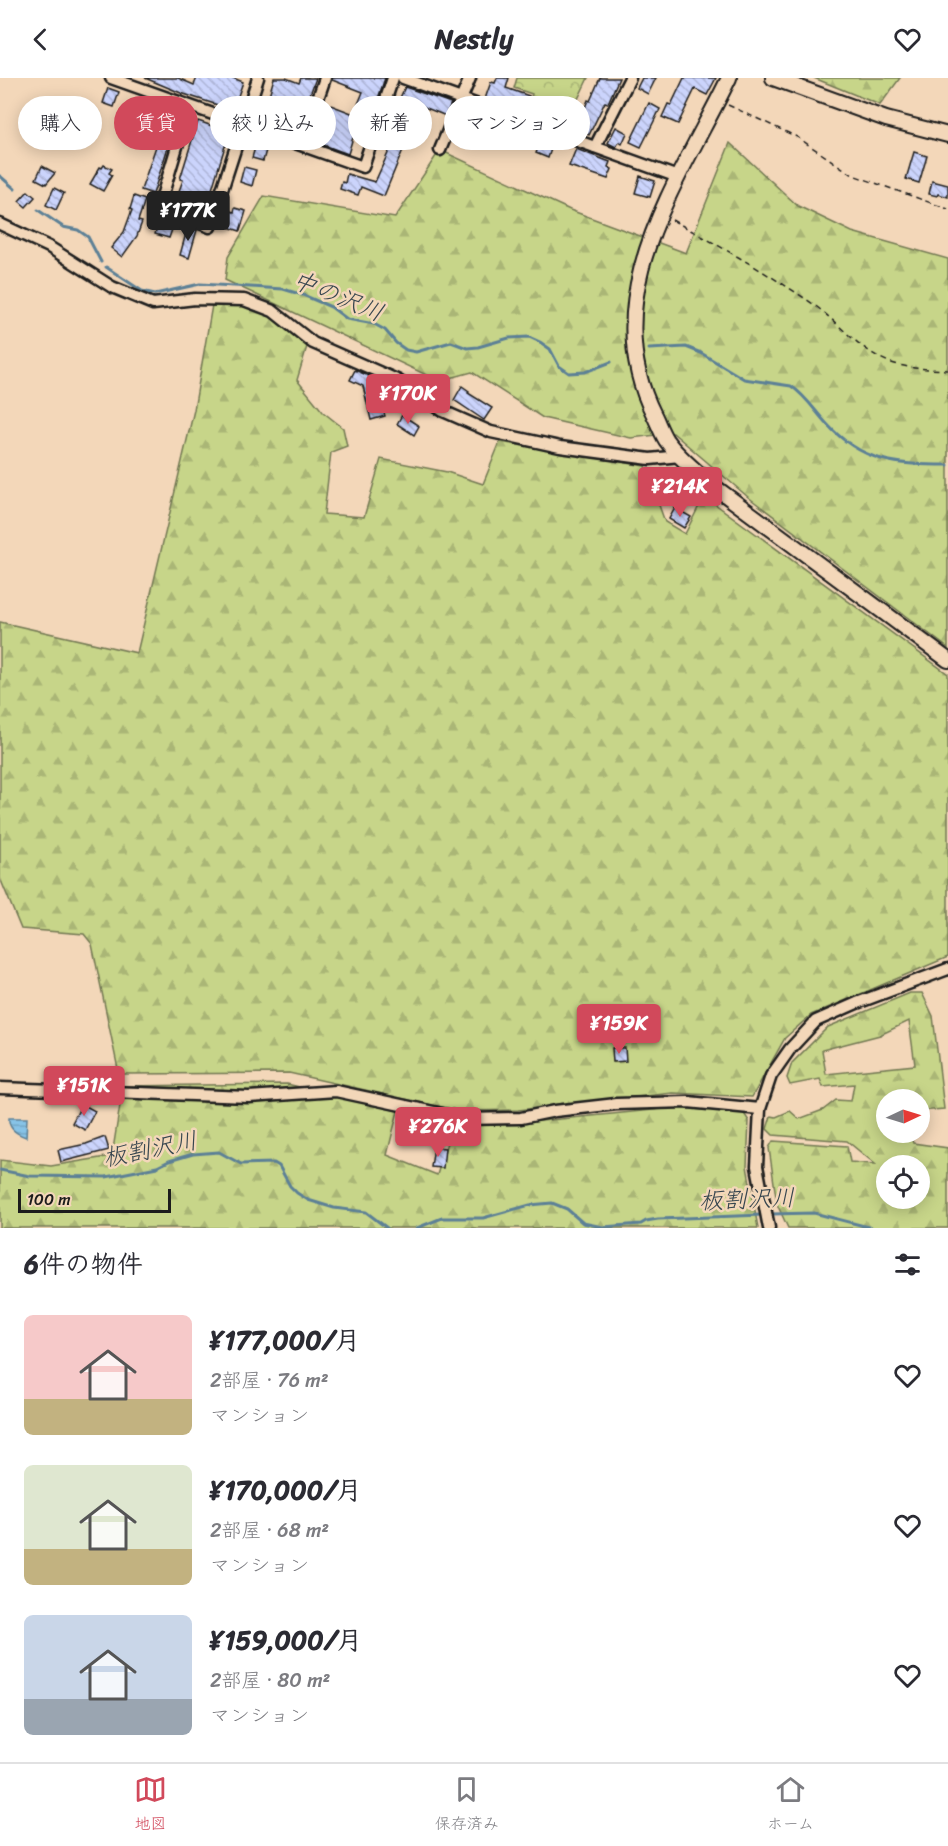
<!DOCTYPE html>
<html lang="ja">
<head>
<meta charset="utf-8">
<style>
	body { margin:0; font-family:Sriracha,"Klee One",sans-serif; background:#f2f2f3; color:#2b2b33; height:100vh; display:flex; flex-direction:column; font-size:22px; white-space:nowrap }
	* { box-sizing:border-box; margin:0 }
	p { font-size:20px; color:#7c7c81 }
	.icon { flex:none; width:33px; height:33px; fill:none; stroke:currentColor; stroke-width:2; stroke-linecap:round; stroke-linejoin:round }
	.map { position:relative; height:1150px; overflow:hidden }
	.details { display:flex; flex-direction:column; background:#fff; flex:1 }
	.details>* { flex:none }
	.banner { position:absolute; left:18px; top:18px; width:600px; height:54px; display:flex; gap:12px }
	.needle { width:39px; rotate:86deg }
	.fabs { position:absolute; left:876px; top:1011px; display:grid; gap:12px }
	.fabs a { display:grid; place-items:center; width:54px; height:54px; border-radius:50%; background:#fff; box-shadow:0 3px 15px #0003; font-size:30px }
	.scale { position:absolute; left:18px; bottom:15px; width:153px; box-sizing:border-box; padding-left:6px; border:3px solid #1c1c1c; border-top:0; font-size:16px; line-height:21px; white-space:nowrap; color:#1c1c1c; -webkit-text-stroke:4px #f3d7b9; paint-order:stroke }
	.price { position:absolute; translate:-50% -51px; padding:0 14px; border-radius:6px; background:#d1495b; color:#fff; font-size:20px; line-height:39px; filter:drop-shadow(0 2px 3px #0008) }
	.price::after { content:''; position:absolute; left:50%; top:36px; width:18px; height:14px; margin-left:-9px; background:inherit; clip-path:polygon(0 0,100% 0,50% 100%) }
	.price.active { background:#222; color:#fff }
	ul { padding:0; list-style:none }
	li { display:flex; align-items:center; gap:18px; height:150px; padding:0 24px }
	li span { display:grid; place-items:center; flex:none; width:168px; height:120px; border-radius:9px; color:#555 }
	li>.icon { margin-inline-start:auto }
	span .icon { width:72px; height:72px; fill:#fffc; stroke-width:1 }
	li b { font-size:26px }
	h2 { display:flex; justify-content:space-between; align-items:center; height:72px; padding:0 24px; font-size:26px }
	.chip { padding:0 21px; border-radius:27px; background:#fff; box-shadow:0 3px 15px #0003; font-size:21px; line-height:54px }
	.chip.active { background:#d1495b; color:#fff }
	header { display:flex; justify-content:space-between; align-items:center; height:78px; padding:0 24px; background:#fff; font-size:27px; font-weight:800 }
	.dock { display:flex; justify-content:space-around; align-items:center; height:84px; border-top:2px solid #e1e1e2; background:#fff; font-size:16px; color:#7c7c81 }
	.dock a { display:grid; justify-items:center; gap:3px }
	.dock .active { color:#d1495b }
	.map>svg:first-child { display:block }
	.forest { fill:url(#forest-firs); stroke:#727852; stroke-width:1.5; fill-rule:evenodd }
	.park { fill:url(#park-crowns); stroke:#727852; stroke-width:1.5 }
	.water { fill:url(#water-rules); stroke:#5c8096; stroke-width:1.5 }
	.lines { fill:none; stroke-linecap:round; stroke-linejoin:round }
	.stream { stroke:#5c8096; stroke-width:3 }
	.building { fill:url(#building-back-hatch); stroke:#1c1c1c; stroke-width:1.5 }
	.minor-casing { stroke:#1c1c1c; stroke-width:15 }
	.tertiary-casing { stroke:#1c1c1c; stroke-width:18 }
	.path { stroke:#1c1c1c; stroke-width:1.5; stroke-dasharray:6 4.5; stroke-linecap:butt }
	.minor { stroke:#f3d7b9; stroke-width:10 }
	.tertiary { stroke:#f3d7b9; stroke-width:14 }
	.labels { text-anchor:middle; stroke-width:5; stroke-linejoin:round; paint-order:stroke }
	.water-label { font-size:24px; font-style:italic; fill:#37464f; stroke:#f3d7b9 }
</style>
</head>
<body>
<header><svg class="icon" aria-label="back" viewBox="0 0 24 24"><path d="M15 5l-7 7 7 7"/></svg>Nestly<svg class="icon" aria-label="heart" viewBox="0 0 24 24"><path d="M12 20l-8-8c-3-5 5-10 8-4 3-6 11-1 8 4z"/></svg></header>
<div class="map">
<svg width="948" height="1150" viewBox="0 0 948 1150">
	<defs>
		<pattern id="forest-firs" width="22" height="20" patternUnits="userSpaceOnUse" patternTransform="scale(1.5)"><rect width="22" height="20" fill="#c7d589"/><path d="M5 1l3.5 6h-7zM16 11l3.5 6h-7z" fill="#aab676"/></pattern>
		<pattern id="park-crowns" width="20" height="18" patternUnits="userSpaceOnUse" patternTransform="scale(1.5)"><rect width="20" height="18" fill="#c7d589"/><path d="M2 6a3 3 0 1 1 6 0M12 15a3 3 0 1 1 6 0" fill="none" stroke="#aab676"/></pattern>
		<pattern id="water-rules" width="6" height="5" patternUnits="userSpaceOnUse" patternTransform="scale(1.5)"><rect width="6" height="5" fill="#87c3e7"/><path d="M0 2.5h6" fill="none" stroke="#74a7c6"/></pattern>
		<pattern id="building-back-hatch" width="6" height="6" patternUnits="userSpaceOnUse" patternTransform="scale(1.5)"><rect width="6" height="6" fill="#cbd4fc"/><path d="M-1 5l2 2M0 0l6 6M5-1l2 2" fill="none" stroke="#aeb5d7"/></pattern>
	</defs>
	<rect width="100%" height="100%" fill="#f3d7b9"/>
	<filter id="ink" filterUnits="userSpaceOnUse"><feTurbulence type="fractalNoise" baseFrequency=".0167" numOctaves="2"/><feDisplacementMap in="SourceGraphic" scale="12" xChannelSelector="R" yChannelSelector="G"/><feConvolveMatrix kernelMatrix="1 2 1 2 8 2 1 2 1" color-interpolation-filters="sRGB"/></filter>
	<g filter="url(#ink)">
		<g class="forest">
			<path d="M814 0H900L880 27Z"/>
			<path d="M730 65 798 128 852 154 948 181V570L748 419 673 355 631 360 543 340 472 294 439 303 225 202 228 179 264 118 395 140 440 72 570 132 686 175Z"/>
			<path d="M212 227 242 228 271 237 308 265 297 302 323 334 343 350 347 368 331 374 324 436 364 439 381 381 447 394 483 406 500 364 645 388 665 444 685 456 704 418 948 596V879L811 937 785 960 752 1019 673 1015 518 1032 459 1033 289 995 119 996 92 866 84 856 21 851 0 800V544L137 575 194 332Z"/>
			<path d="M910 915H922L933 938 944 1031 920 1033V1022H886V1054L909 1055 913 1065 948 1070V1150H788L777 1126 769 1070 773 1063 847 1068 850 1084 875 1086 847 1063 773 1057 767 1051 771 1038 776 1039 790 1033 799 1041 823 1032 836 1022 851 1023 854 1006 823 1009 820 1001 790 1007 787 1000 792 985 828 949ZM909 943 915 987 826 996 822 972 880 957ZM886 1088H920V1120H886Z"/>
			<path d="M287 1006 398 1033 387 1077 437 1097 453 1045H520L673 1030 743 1034 749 1043 747 1088 758 1150H0V1082L51 1088 112 1078 123 1008Z"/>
		</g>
		<path class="park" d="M517 0H588L564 50 525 38 532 16 514 10Z"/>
		<path class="water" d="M9 1040H27L26 1059C17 1056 8 1051 9 1040Z"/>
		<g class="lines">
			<g class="stream">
				<path d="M0 98 15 111"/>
				<path d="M38 132 63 149 78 152 88 159 101 184"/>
				<path d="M106 189 142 213 155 216 200 206 283 211 303 217 331 229 347 241 374 246 385 252 396 265 406 272 416 274 451 264 467 270 478 269 509 260 529 259 540 264 550 271 559 288 569 295 585 294 611 284"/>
				<path d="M649 271 686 269 701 275 744 301 791 308C805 317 815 333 826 345 862 385 897 387 948 387"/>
				<path d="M0 1092 30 1098 106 1099 157 1089 169 1083 193 1076 219 1074 241 1086 274 1085 279 1088 290 1108 297 1115 308 1122 334 1130 366 1134 387 1150"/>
				<path d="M770 1136 814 1135 872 1150"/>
				<path d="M417 1150 442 1140H483L530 1127 552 1125 567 1131 583 1145 603 1149 641 1146 646 1143 658 1141 763 1137"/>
			</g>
		</g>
		<g class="building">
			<path d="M145 0H178L194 7 197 0H233L243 4 233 32 181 15Z"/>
			<path d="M274 0H286L299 5 301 0H316L295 57 261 45Z"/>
			<path d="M332 0H385L365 59 354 56 348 76 321 66 331 37 325 34 328 26 354 36 363 14 332 2Z"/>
			<path d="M497 0H509L506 10 529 18 523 35 485 21 491 4 495 5Z"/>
			<path d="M600 0H619L608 25 605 24 589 57 576 50 585 33 584 32 588 22 590 23Z"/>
			<path d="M642 0H656L648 16 637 10Z"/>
			<path d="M684 0H716L707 17 695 11 678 46 662 39 668 26 671 27Z"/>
			<path d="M405 9 451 25 446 38 424 29 410 63 407 62 384 118 361 109 358 117 340 111 342 104 345 105 347 96 375 104 403 42 408 26 399 22Z"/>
			<path d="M108 10 119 14 114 29 103 25Z"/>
			<path d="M649 25 660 31 641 69 630 64Z"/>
			<path d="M166 30 179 35 153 116 141 112 164 45 161 44Z"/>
			<path d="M469 33 485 38 481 50 478 49 476 54 463 49Z"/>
			<path d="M198 43 218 50 219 47 232 51 226 68H225L207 128 205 127 201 137 193 134 197 118 179 113 183 102 180 101Z"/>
			<path d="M616 49 627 55 622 66 619 64 616 69 608 65Z"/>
			<path d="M543 58 554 62 548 80 536 75Z"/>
			<path d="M257 62 268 65 263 83 252 80Z"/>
			<path d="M576 71 610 84 608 89 612 91 608 101 569 88Z"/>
			<path d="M914 74 927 78 919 105 906 101Z"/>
			<path d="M104 87 112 91 109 95 112 97 103 113 90 106 100 89 102 90Z"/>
			<path d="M42 88 55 95 46 106 36 101Z"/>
			<path d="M244 89 256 92 252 108 240 104Z"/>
			<path d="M640 98 655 103 650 119 635 115Z"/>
			<path d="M932 103 948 107V119L938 116 937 118 929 116Z"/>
			<path d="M54 110 64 115 56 132 46 127Z"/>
			<path d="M28 113 35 119 26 129 19 123Z"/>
			<path d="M134 118 145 122 138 143 142 144 137 158 122 179 111 170 124 154 132 132 130 131Z"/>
			<path d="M235 130 246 133 240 153 225 148 230 133 234 134Z"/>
			<path d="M160 138 175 143 169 160 155 156Z"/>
			<path d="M188 148 197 152 189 180 180 177Z"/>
			<path d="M355 292 371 299 369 302 374 321 379 319 385 338 371 342 363 308 350 302Z"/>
			<path d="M462 308 469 313 468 315 492 330 484 342 454 322Z"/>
			<path d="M402 337 419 348 414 357 397 346Z"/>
			<path d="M675 430 691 439 684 450 669 441Z"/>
			<path d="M612 970H625L626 983 613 984Z"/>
			<path d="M82 1026 95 1033 85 1052 72 1045Z"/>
			<path d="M105 1059 109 1072 61 1084 58 1072 86 1066Z"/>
			<path d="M434 1069 445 1070 443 1090 431 1089Z"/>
		</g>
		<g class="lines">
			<g class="minor-casing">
				<g id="minor">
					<path d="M111 0 363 89 393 0"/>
					<path d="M403 0 678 99"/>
					<path d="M189 28 159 129 210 149 258 0"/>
					<path d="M302 67 325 0"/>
					<path d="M595 69 630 0"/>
					<path d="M440 72 470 0"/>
					<path d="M0 146 49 169 112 209 153 226 195 221 244 222 273 233 313 265 397 302 443 333 491 354 560 369 650 381 680 378"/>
					<path d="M0 1010 249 1019 336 1013 466 1041 521 1040 555 1033 616 1026 688 1024 760 1031"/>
					<path d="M769 1150 757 1088 760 1031 771 998 790 971 816 943 857 925 948 891"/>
				</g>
			</g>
			<g class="tertiary-casing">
				<g id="tertiary">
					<path d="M729 0C678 105 594 218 654 337 658 345 661 354 666 362 678 379 696 393 712 407L948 582"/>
					<path d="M773 0 886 41 948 57"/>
				</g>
			</g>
			<g class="path">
				<path d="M728 27 797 59 853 97 948 131"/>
				<path d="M672 142C720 168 768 195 813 226 839 245 859 272 889 284 908 291 928 291 948 292"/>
			</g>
			<use href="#minor" class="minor"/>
			<use href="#tertiary" class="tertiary"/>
		</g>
	</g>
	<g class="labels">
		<g class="water-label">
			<text transform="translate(338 218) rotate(22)" y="8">中の沢川</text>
			<text transform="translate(150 1071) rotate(-11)" y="8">板割沢川</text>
			<text transform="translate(747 1121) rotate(-2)" y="8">板割沢川</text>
		</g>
	</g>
</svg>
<div class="fabs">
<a><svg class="needle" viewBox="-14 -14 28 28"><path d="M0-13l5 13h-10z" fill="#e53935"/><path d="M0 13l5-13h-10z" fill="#7c7c81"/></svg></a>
<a><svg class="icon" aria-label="locate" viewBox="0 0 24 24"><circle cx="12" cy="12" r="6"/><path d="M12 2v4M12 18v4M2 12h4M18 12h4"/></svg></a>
</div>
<div class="scale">100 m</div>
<b class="price active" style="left:188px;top:164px">¥177K</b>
<b class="price" style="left:408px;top:347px">¥170K</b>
<b class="price" style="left:680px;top:440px">¥214K</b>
<b class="price" style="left:619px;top:977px">¥159K</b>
<b class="price" style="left:84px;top:1039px">¥151K</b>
<b class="price" style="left:438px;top:1080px">¥276K</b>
<div class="banner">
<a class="chip">購入</a>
<a class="chip active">賃貸</a>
<a class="chip">絞り込み</a>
<a class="chip">新着</a>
<a class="chip">マンション</a>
</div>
</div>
<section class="details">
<h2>6件の物件<svg class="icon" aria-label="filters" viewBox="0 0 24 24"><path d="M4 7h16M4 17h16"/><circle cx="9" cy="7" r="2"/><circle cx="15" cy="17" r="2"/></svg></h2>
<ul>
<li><span style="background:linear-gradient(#f6c9c9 70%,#c2b280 0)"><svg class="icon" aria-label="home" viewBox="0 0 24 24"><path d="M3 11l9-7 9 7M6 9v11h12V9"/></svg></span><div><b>¥177,000/月</b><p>2部屋 · 76 m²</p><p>マンション</p></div><svg class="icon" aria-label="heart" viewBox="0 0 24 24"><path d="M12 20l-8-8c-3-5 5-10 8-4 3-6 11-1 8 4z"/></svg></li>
<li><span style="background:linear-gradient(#dfe7d0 70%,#c2b280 0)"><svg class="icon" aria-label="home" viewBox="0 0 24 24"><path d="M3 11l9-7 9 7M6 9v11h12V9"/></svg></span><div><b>¥170,000/月</b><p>2部屋 · 68 m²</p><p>マンション</p></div><svg class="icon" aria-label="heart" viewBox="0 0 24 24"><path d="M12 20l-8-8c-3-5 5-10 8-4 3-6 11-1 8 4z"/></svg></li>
<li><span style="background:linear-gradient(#c9d6e8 70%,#9aa5b1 0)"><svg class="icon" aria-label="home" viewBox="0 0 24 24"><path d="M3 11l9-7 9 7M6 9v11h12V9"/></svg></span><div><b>¥159,000/月</b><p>2部屋 · 80 m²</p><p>マンション</p></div><svg class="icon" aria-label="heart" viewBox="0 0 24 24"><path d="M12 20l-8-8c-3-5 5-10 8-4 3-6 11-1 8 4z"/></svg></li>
</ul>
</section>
<nav class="dock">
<a class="active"><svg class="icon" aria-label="map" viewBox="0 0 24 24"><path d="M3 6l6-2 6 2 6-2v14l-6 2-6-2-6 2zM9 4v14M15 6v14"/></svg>地図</a>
<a><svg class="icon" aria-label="saved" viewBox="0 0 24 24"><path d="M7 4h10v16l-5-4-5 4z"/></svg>保存済み</a>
<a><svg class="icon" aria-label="home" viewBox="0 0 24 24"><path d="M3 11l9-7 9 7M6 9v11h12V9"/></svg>ホーム</a>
</nav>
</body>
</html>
